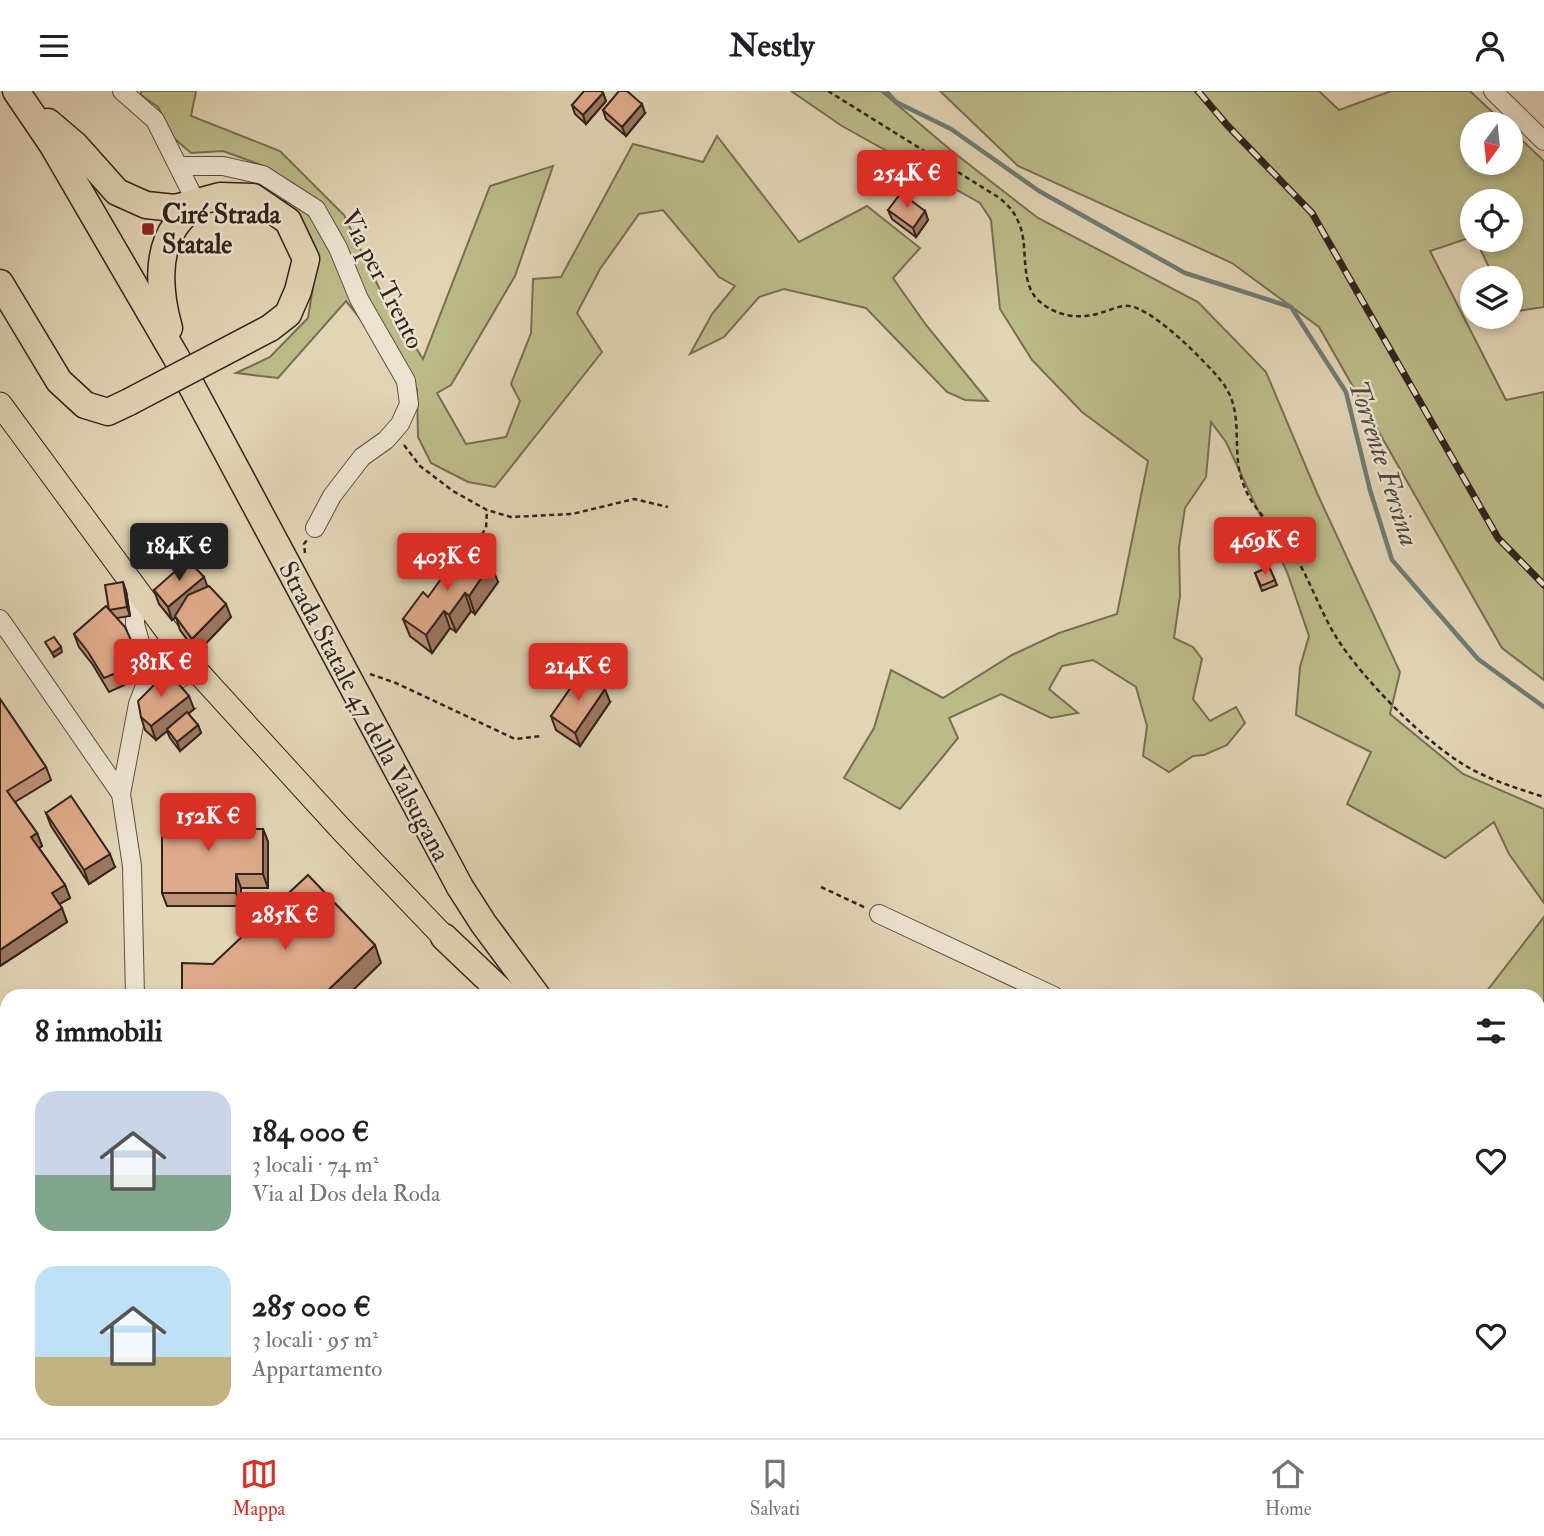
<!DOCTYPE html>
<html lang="it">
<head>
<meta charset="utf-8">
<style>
	body { margin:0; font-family:"IM FELL Double Pica",serif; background:#f2f2f2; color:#202124; height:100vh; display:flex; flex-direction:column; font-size:26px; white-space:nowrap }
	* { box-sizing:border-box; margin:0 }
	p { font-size:23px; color:#757577 }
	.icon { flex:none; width:38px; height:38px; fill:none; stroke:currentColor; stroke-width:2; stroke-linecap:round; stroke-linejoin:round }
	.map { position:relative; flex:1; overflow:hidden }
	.drawer { position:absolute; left:0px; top:898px; width:1545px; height:450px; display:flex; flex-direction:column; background:#fff; border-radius:21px 21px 0 0; box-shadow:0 4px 10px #0003 }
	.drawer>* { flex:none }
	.needle { width:46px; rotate:195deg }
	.buttons { position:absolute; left:1460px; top:21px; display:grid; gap:14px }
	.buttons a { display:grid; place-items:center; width:63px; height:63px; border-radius:50%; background:#fff; box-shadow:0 4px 10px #0003; font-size:35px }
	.price { position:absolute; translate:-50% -60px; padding:0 16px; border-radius:7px; background:#d93025; color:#fff; font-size:23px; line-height:46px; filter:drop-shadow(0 2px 4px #0008) }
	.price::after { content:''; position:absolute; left:50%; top:42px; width:21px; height:16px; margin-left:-10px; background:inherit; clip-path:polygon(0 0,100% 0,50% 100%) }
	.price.current { background:#222; color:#fff }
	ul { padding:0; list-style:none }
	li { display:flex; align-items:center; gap:21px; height:175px; padding:0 35px }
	li span { display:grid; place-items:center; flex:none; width:196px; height:140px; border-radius:21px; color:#555 }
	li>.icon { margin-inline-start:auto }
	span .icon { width:84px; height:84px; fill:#fffc; stroke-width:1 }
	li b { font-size:30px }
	h2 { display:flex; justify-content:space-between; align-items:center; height:84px; padding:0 35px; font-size:30px }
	header { display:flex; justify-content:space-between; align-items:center; height:91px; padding:0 35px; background:#fff; font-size:32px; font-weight:800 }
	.dock { display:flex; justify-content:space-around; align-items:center; height:98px; border-top:2px solid #e0e0e0; background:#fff; font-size:19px; color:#757577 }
	.dock a { display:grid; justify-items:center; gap:4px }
	.dock .current { color:#d93025 }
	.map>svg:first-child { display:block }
	.green { fill:#bb8; stroke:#766f52; stroke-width:2 }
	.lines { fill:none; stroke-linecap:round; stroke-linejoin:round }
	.stream { stroke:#6d7c72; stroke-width:4.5 }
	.minor-casing { stroke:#5e4f43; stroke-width:20 }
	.major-casing { stroke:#32231d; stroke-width:25 }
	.highway-casing { stroke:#32231d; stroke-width:29 }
	.path { stroke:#32231d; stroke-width:2.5; stroke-dasharray:5 3.5; stroke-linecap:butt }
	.minor { stroke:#ece3cf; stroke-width:18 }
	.major { stroke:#e2d4b5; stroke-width:23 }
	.highway { stroke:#e2d4b5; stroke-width:26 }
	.rail-casing { stroke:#32231d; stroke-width:7 }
	.rail { stroke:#ece3cf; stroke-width:4.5; stroke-dasharray:13; stroke-linecap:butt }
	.highway-bridge-casing { stroke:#32231d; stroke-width:29; stroke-linecap:butt }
	.highway-bridge { stroke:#e2d4b5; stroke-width:26 }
	.wall { fill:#c09276; stroke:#32231d; stroke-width:2 }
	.shaded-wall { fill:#9c7760; stroke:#32231d; stroke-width:2 }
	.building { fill:#dfaa89; stroke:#32231d; stroke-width:2 }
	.poi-dot { fill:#8f2418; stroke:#ece3cf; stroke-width:2.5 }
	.labels { text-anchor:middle; stroke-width:5; stroke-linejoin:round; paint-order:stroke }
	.poi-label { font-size:26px; font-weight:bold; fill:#32231d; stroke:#ece3cf; text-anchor:start }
	.street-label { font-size:26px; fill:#32231d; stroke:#ece3cf }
	.water-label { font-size:28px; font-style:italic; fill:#4b4840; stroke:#ece3cf }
</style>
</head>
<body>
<header><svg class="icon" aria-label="menu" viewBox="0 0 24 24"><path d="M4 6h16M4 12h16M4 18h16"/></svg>Nestly<svg class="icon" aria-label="person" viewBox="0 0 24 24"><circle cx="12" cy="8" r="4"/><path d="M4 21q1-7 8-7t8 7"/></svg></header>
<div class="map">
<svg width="1544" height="1347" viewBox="0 0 1544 1347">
	<rect width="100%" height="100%" fill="#e2d4b5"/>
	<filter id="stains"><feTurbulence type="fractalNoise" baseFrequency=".00286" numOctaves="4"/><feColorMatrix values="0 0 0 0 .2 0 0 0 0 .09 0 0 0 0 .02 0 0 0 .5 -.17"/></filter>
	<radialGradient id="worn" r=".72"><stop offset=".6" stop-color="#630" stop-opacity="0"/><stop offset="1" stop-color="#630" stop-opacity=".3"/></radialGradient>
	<g class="green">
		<path d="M141 0H196L191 25 280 60 344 124 382 203 423 268 490 95 553 75 515 185 451 294 437 302 466 353 506 346 520 310 511 293 531 242 533 188 561 186 633 53 703 71 717 45 799 151 867 115 920 157 893 187 926 234 988 310 965 309 947 301 866 217 784 198 759 206 724 246 690 263 712 223 735 195 719 186 663 119 639 123 600 178 577 222 602 261 495 396 468 391 431 372 418 346 417 298 346 210 278 287 236 282 270 266 308 227 318 164 264 75 223 60 191 62 174 47 158 16 141 4Z"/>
		<path d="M791 0H881L953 61 1038 127 1198 211 1266 281 1317 402 1400 581 1390 623 1463 683 1544 718V812L1509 763 1494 731 1445 767 1347 713 1371 661 1296 624 1300 576 1309 545 1287 481 1226 351 1211 331 1206 386 1185 417 1179 456 1180 505 1174 547 1193 556 1202 568 1193 608 1210 630 1236 616 1245 632 1227 654 1204 664 1193 665 1169 681 1143 665 1147 635 1136 596 1093 569 1062 575 1049 598 1078 622 1051 627 1001 603 949 627 958 647 900 718 844 687 874 637 891 579 943 607 1012 564 1059 542 1117 523 1148 370 1082 321 1032 269 1000 218 991 129 980 112 842 35Z"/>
		<path d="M940 0H1319L1339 19 1391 0H1470L1505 33H1472V72H1510V38L1544 70V216L1510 221V187H1494L1476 149H1510V110H1472V146L1430 160 1506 309 1544 301V589L1502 557 1319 236 1232 172 1018 75Z"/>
		<path d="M1544 826V967L1538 974V905H1483Z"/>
		<path d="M771 1340H911L917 1347H762Z"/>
		<path d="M1154 1341H1275L1283 1347H1155Z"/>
		<path d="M1369 1341H1453L1457 1347H1357Z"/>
	</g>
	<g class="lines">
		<g class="stream">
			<path d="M886 0 896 11 951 38 1039 100 1185 182 1291 216 1346 301 1370 399 1392 469 1478 568 1544 616"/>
			<path d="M1188 1340 1192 1347"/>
			<path d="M0 1344 6 1331 7 1308"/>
		</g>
		<g class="minor-casing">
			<g id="minor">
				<path d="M122 0 155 29 192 103 203 111"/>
				<path d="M1493 0 1544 50"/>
				<path d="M180 75H223L263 84 316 118 338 157 359 208 406 290 409 313 400 333 386 349 362 366 332 405 315 437"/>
				<path d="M0 528 121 703 132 775 135 905"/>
				<path d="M156 602 195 578"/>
				<path d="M121 703 138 613 145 595 144 566 135 533V497"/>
				<path d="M879 823 1054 905"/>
				<path d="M1538 1115 1544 1113"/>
				<path d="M294 1340 296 1347"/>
				<path d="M1140 1340 1142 1347"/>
			</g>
		</g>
		<g class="major-casing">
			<g id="major">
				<path d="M0 313 195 578 340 737 444 846"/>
				<path d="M748 1347 757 1340"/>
			</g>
		</g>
		<g class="highway-casing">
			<g id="highway">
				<path d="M16 0 52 53 176 266 460 796 483 832 537 905"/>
				<path d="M48 31 75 54 117 101 146 114 175 117 220 105 253 106 288 130 306 168 298 200 288 223 270 237"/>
				<path d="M0 192 59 290 85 314 108 321 129 311"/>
				<path d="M169 237C160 206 155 162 176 134 181 127 188 120 195 113"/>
				<path d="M444 846 506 905"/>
				<path d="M921 1340 928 1347"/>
				<path d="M681 1347 683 1340"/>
			</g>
		</g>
		<g class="path">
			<path d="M828 0 998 106C1007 113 1014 120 1018 130 1030 154 1018 191 1039 210 1057 226 1081 229 1103 221 1111 219 1120 214 1129 215 1154 218 1206 271 1222 291 1246 322 1230 359 1243 392 1254 424 1277 435 1292 460 1310 488 1320 521 1338 549 1365 590 1420 646 1461 672 1486 688 1516 697 1544 706"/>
			<path d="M404 354 420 375 453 400 487 419 511 426 572 423 634 408 668 416"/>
			<path d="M305 462 304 453 307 449"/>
			<path d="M463 472 486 437 487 419"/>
			<path d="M370 583 396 592 515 648 541 645"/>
			<path d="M821 796 866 817"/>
			<path d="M0 1235 7 1228"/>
			<path d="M213 1347 217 1340"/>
		</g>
		<use href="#minor" class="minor"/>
		<use href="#major" class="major"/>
		<use href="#highway" class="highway"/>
		<g class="rail-casing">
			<path id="rail" d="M1198 0 1227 34 1312 122 1498 447 1544 494"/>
		</g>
		<use href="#rail" class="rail"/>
		<g class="highway-bridge-casing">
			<path id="highway-bridge" d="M129 311 270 237"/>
		</g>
		<use href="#highway-bridge" class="highway-bridge"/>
	</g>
	<g class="wall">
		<path d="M603 2 606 10 586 33 575 23 572 14Z"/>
		<path d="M603 19 645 22 626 45 606 28Z"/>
		<path d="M888 119 925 120 928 129 916 146 892 128Z"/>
		<path d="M468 474 498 491 475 523 471 520 456 541 450 537 432 562 410 545 403 528 428 506Z"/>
		<path d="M1269 476 1277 494 1262 500 1255 482Z"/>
		<path d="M207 496 231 526 197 562 180 539 176 526 172 529 159 513 154 499Z"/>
		<path d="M126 500 130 525 117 527 136 562 138 588 109 601 93 574 79 556 74 543 108 518Z"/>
		<path d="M0 608 46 676 51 689 15 711 37 742 42 755 39 757 65 794 70 807 59 813 67 831 0 875Z"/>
		<path d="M610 611 580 655 556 639 551 625Z"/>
		<path d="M194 618 188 623 198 634 201 642 180 660 170 647 167 640 156 649 145 639 141 626Z"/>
		<path d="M46 722 115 776 89 793 51 735Z"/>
		<path d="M242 736V738H263L268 751V797H241V815H167L162 802Z"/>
		<path d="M0 956H7V1079L0 1082Z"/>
		<path d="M1544 1071V1098L1538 1093V1073Z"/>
		<path d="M1538 1236 1544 1237V1282L1538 1281Z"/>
		<path d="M1538 1294 1542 1295 1544 1301V1308L1539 1328 1541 1334 1538 1347 1504 1346 1502 1340H1538Z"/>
		<path d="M456 1340H513L508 1347H465Z"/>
		<path d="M1066 1340H1108L1114 1347H1071Z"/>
	</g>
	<g class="shaded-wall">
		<path d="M603 2 606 10 586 33 583 24Z"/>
		<path d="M642 13 645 22 626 45 622 36Z"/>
		<path d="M925 120 928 129 916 146 913 137Z"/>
		<path d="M491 473 498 491 475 523 469 505Z"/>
		<path d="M204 486 209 500 172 529 168 516Z"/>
		<path d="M123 491 126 500 130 525 127 516Z"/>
		<path d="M465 502 471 520 456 541 449 524Z"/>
		<path d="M226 513 231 526 197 562 192 548Z"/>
		<path d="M444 520 450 537 432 562 426 544Z"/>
		<path d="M131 549 136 562 138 588 133 575Z"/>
		<path d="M61 556 62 561 54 566 52 562Z"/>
		<path d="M605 598 610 611 580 655 575 642Z"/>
		<path d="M189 605 194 618 156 649 151 635Z"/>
		<path d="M198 634 201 642 180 660 177 651Z"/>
		<path d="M237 723 242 736V751L237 738Z"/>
		<path d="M263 738 268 751V797L263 783Z"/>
		<path d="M37 742 42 755 36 759 31 746Z"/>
		<path d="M110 763 115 776 89 793 84 779Z"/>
		<path d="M236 783 241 797V815L236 802Z"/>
		<path d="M65 794 70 807 56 815 52 802Z"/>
		<path d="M62 817 67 831 0 875V859Z"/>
		<path d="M375 854 381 872 347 905H322Z"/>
		<path d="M1542 1295 1544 1301V1308L1539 1328 1541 1334 1538 1347H1534V1340H1538V1309Z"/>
		<path d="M494 1340H513L508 1347H489Z"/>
	</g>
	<g class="building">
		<path d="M584 0H601L603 2 583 24 572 14Z"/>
		<path d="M619 0H627L642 13 622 36 603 19Z"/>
		<path d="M901 102 925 120 913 137 888 119Z"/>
		<path d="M476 462 491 473 469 505 465 502 449 524 444 520 426 544 403 528 423 501 428 506 457 466 468 474Z"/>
		<path d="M188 469 204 486 168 516 154 499Z"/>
		<path d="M1269 476 1275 489 1261 495 1255 482Z"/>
		<path d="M123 491 127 516 109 519 105 494Z"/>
		<path d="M209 495 226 513 192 548 175 525 188 504Z"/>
		<path d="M106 515 125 536 131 549 133 575 104 587 88 561 74 543Z"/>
		<path d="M54 546 61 556 52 562 45 551Z"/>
		<path d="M168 580 189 605 151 635 141 626 138 610Z"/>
		<path d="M581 582 605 598 575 642 551 625Z"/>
		<path d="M0 608 46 676 7 700 37 742 31 746 65 794 52 802 62 817 0 859Z"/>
		<path d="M187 621 198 634 177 651 167 638Z"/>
		<path d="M71 705 110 763 84 779 46 722Z"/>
		<path d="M162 723H237V738H263V783H236V802H162Z"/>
		<path d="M308 784 375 854 322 905H182V872L213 873Z"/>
		<path d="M0 956H7V1029L4 1030 7 1038V1064L0 1067Z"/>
		<path d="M1542 1069 1544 1071V1092L1538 1087V1073Z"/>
		<path d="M1538 1236 1544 1237V1274L1538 1273Z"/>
		<path d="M1538 1294 1542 1295 1538 1309Z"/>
		<path d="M474 1340H494L489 1347H482Z"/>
		<path d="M1042 1340H1058L1063 1347H1034Z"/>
		<path d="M1073 1340H1108L1114 1347H1079Z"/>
		<path d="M1513 1340H1534L1533 1345Z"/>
	</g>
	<rect class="poi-dot" x="141" y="131" width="14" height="14" rx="3.5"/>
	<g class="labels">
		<g class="poi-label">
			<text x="162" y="132">Ciré Strada<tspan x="162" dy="30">Statale</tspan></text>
		</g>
		<g class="street-label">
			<text transform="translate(383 188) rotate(63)" y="9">Via per Trento</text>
			<text transform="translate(365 620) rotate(62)" y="9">Strada Statale 47 della Valsugana</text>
		</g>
		<g class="water-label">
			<text transform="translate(1385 372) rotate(72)" y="10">Torrente Fersina</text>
		</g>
	</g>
	<rect width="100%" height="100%" filter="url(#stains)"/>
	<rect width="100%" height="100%" fill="url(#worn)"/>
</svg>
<div class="buttons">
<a><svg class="needle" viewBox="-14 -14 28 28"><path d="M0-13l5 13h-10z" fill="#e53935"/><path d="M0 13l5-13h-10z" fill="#757577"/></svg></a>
<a><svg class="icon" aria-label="locate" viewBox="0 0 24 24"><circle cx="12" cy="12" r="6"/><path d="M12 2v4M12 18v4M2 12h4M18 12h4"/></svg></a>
<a><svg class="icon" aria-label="layers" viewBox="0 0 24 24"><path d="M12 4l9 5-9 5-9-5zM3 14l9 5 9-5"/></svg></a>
</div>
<b class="price" style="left:907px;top:119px">254K €</b>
<b class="price" style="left:1265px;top:486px">469K €</b>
<b class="price current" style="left:179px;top:492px">184K €</b>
<b class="price" style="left:447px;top:502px">403K €</b>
<b class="price" style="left:161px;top:608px">381K €</b>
<b class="price" style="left:578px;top:612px">214K €</b>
<b class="price" style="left:208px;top:762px">152K €</b>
<b class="price" style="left:285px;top:861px">285K €</b>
<section class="drawer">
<h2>8 immobili<svg class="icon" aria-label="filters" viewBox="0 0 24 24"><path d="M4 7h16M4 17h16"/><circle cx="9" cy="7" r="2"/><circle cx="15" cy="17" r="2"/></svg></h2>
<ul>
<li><span style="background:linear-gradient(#c9d6e8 60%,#7fa58c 0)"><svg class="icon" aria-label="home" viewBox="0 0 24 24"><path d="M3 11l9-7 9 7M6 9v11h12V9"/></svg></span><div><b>184 000 €</b><p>3 locali · 74 m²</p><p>Via al Dos dela Roda</p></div><svg class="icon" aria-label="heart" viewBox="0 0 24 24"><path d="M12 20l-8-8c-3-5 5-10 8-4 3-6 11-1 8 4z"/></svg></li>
<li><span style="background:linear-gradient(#bfe0f5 65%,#c2b280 0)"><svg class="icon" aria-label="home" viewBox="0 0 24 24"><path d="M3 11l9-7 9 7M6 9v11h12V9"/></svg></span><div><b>285 000 €</b><p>3 locali · 95 m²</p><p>Appartamento</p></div><svg class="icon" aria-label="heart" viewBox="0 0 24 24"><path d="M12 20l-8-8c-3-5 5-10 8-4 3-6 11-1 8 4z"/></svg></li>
</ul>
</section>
</div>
<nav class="dock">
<a class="current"><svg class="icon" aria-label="map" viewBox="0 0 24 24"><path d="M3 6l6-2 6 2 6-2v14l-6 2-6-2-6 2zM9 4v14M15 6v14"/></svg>Mappa</a>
<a><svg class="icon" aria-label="saved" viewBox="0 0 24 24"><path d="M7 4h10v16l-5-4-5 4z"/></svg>Salvati</a>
<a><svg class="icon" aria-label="home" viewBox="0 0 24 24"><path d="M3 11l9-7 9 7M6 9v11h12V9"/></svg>Home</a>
</nav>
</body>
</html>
